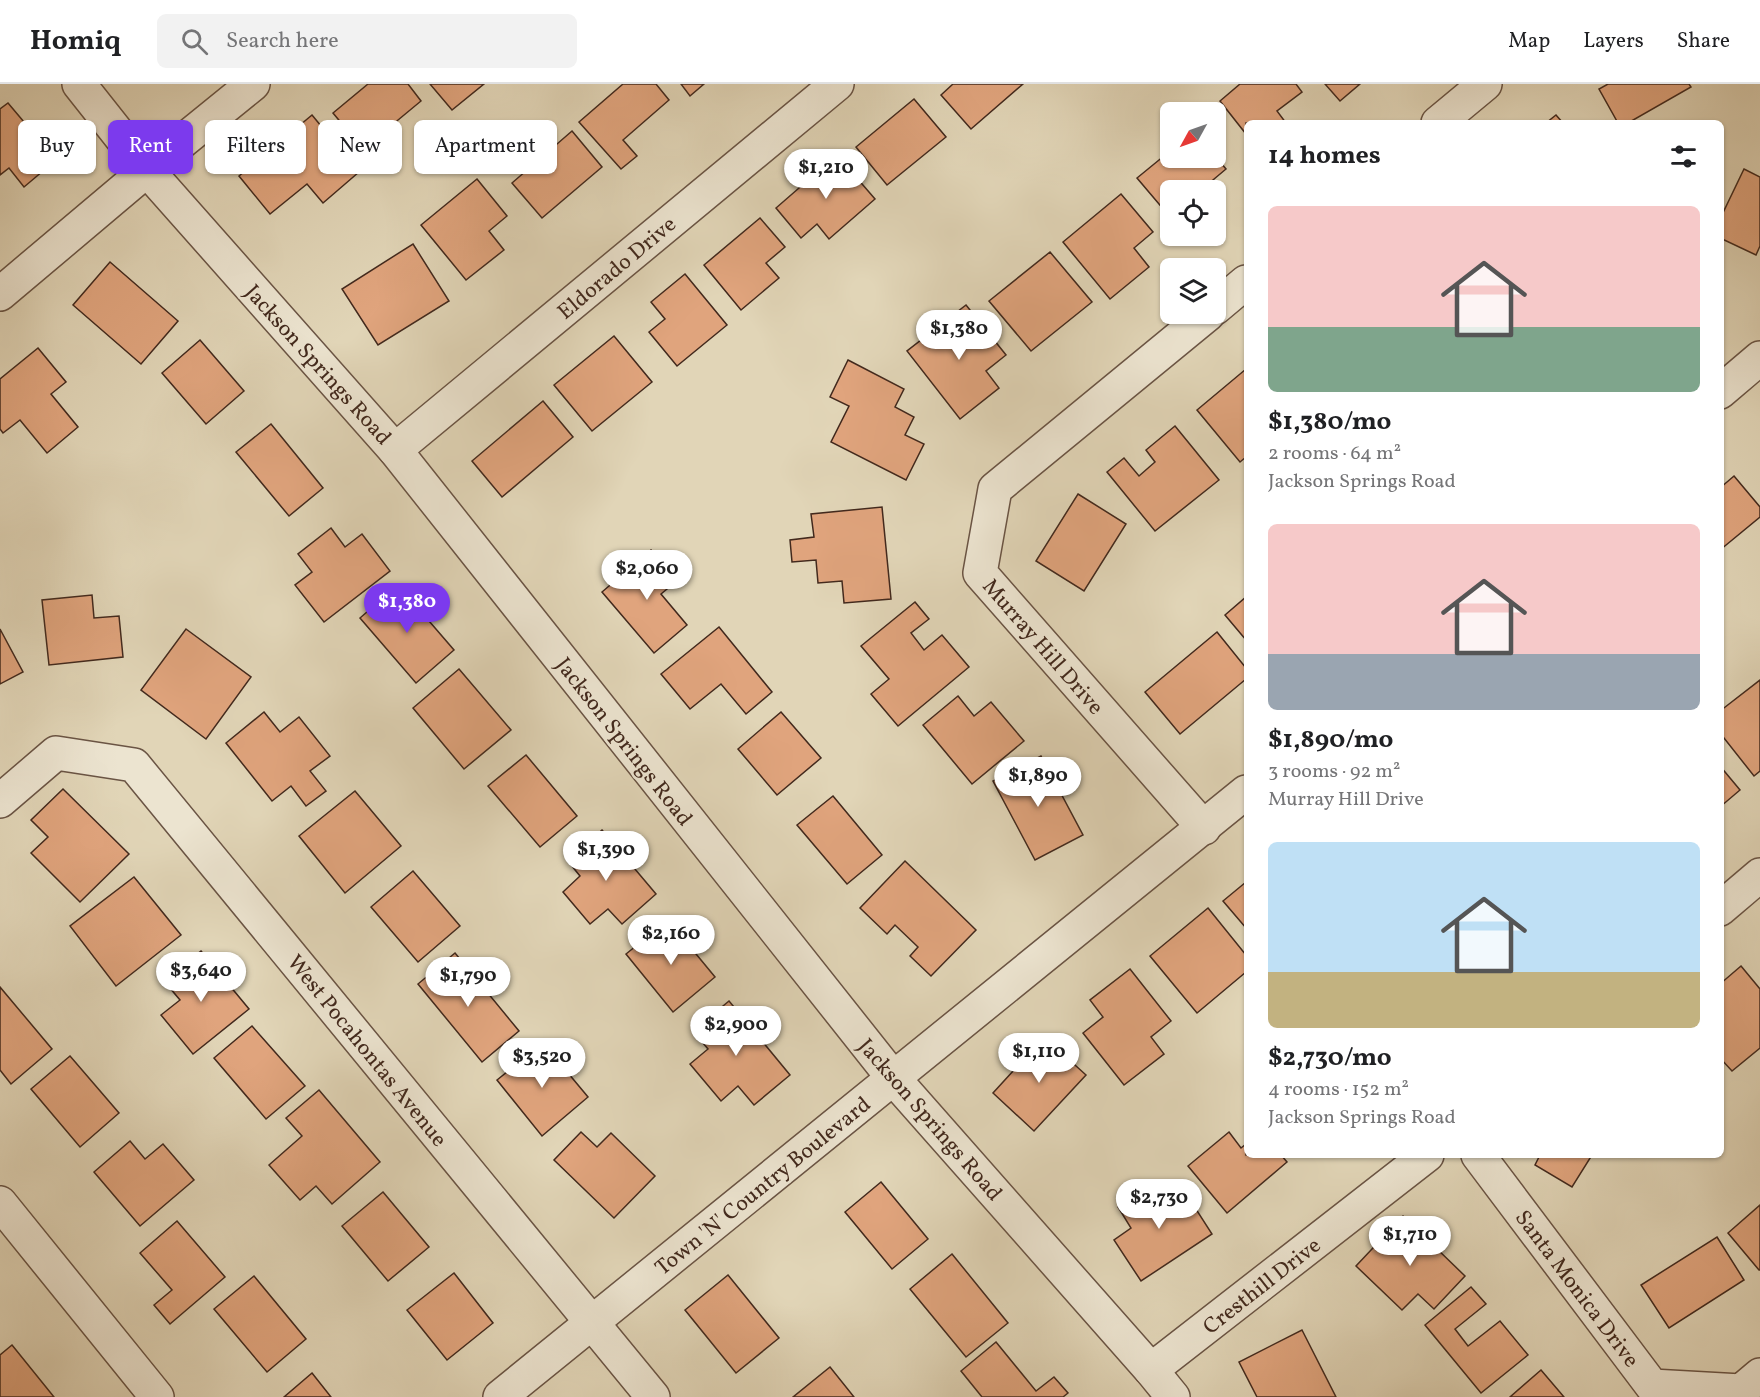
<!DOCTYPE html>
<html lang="en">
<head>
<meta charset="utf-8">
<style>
	body { margin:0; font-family:Vollkorn,serif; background:#f2f2f2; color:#202124; height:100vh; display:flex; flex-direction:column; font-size:22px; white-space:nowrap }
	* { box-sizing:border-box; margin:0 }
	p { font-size:20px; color:#757577 }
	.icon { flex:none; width:33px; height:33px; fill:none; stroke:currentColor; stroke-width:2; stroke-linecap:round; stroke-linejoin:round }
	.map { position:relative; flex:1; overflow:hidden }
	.drawer { position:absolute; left:1244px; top:36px; width:480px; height:1038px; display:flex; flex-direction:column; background:#fff; border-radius:9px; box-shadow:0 2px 4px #0004 }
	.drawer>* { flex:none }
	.guide { position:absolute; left:18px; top:36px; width:570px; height:54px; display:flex; gap:12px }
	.needle { width:39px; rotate:230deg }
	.buttons { position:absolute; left:1160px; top:18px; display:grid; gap:12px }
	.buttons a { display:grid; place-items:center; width:66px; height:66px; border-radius:9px; background:#fff; box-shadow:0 2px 4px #0004; font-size:30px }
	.price { position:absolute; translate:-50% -51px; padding:0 14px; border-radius:21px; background:#fff; color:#222; font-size:20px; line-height:39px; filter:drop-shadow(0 2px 3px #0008) }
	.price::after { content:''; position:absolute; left:50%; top:36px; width:18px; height:14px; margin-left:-9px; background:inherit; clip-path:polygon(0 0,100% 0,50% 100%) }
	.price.current { background:#7c3aed; color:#fff }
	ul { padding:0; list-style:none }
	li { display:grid; align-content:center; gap:12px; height:318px; padding:0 24px }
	li span { display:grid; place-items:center; height:186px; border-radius:9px; color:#555 }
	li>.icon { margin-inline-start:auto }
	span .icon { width:108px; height:108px; fill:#fffc; stroke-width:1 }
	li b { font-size:26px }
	h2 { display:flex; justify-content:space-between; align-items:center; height:72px; padding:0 24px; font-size:26px }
	.tag { padding:0 21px; border-radius:9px; background:#fff; box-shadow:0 2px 4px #0004; font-size:21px; line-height:54px }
	.tag.current { background:#7c3aed; color:#fff }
	header { display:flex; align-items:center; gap:36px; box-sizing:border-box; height:84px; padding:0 30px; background:#fff; border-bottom:2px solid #e0e0e0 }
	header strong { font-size:28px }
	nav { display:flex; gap:33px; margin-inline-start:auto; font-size:21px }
	.search { width:420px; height:54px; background:#f2f2f2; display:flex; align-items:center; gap:15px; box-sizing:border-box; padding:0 21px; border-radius:9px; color:#757577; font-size:22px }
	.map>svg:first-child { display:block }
	.building { fill:#e0a47d; stroke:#42291d; stroke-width:1.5 }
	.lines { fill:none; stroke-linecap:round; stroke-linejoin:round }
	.minor-casing { stroke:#6a5444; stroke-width:36 }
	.minor { stroke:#ece4d0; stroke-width:33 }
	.labels { text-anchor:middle; stroke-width:5; stroke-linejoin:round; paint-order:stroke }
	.street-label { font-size:22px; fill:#42291d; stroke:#ece4d0 }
</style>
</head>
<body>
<header>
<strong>Homiq</strong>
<div class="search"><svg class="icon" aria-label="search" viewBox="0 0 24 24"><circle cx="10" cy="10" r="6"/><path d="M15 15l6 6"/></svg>Search here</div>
<nav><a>Map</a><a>Layers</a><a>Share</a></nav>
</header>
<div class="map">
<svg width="1760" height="1313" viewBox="0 0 1760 1313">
	<rect width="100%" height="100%" fill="#e1d5b7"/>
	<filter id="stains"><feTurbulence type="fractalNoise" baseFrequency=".00333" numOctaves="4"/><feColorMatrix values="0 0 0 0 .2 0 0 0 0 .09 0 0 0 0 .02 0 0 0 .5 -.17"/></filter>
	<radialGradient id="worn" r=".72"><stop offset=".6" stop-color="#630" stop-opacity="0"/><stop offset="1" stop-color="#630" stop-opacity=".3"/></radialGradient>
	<g class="building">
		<path d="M368 0H408L421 17 363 65 333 29Z"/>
		<path d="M430 0H484L452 26Z"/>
		<path d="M623 0H656L669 16 623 56 637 72 621 85 579 38Z"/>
		<path d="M681 0H704L690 12Z"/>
		<path d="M953 0H1023L971 45 941 11Z"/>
		<path d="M1240 0H1296L1302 8 1277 27 1286 39H1246V50L1220 17Z"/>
		<path d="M1325 0H1360L1340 17Z"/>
		<path d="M1608 0H1689L1691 3 1628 39H1618L1599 5Z"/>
		<path d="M914 15 946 53 887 101 856 63Z"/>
		<path d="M8 19 56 76 24 103 9 84 0 91V25Z"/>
		<path d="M312 31 359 88 323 119 307 100 270 130 239 92Z"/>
		<path d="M1556 31 1563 39H1546Z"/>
		<path d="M572 47 602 83 542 134 512 99Z"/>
		<path d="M1170 67V74H1215V72L1226 85 1207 101 1212 106H1170V133L1137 94Z"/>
		<path d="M837 71 875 115 829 155 817 140 801 154 776 124Z"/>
		<path d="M1744 85 1760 93V162L1756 171 1720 154V135Z"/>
		<path d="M477 95 507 132 489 147 504 166 466 196 421 141Z"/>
		<path d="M1121 110 1153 148 1134 164 1149 183 1110 215 1063 158Z"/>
		<path d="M1215 110 1223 120 1215 127Z"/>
		<path d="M760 134 785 163 766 179 779 194 741 226 704 181Z"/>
		<path d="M413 160 449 217 378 261 342 205Z"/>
		<path d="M1050 168 1092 218 1031 267 989 217Z"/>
		<path d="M110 178 178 237 141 280 73 221Z"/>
		<path d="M685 190 727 241 677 282 649 248 665 235 651 218Z"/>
		<path d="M966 221 1006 271 986 287 999 304 960 335 907 267Z"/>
		<path d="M614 252 652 298 592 347 554 301Z"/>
		<path d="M200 256 244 307 206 340 162 289Z"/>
		<path d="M38 264 66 298 51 310 78 343 47 369 20 336 3 349 0 345V295Z"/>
		<path d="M848 276 904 305 895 323 914 333 905 351 924 360 906 396 831 358 849 322 830 313Z"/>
		<path d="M1246 285V373L1240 378 1197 326Z"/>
		<path d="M543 317 573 353 502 413 472 377Z"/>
		<path d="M271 340 323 404 289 432 236 368Z"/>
		<path d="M1175 342 1219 396 1155 447 1107 388 1124 374 1139 392 1155 378 1146 366Z"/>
		<path d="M1734 392 1760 423V433L1720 466V404Z"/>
		<path d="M1078 410 1126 440 1084 507 1036 477Z"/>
		<path d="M882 423 891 515 844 519 842 497 818 499 816 476 792 478 790 456 814 453 811 430Z"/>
		<path d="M331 444 345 463 362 450 390 487 324 538 295 501 312 488 298 470Z"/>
		<path d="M651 466 678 496 661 510 687 541 654 569 602 508Z"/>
		<path d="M398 501 454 566 416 599 360 534Z"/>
		<path d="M92 511 94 534 119 532 123 573 49 581 42 516Z"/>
		<path d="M1246 513V556L1225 531Z"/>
		<path d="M915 518 929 535 911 549 924 566 942 551 969 583 898 642 871 610 889 595 861 562Z"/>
		<path d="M719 543 772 608 746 630 721 600 690 625 661 590Z"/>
		<path d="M0 545 23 588 0 600Z"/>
		<path d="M186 545 251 593 206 655 141 606Z"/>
		<path d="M1217 548 1246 584V595L1180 650 1145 608Z"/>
		<path d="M459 585 511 646 464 685 413 624Z"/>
		<path d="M1760 596V687L1754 692 1720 649V627Z"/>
		<path d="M958 612 974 632 991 618 1024 657 972 700 923 641Z"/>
		<path d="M264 628 280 648 299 633 330 672 310 687 326 707 306 722 291 702 272 717 226 659Z"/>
		<path d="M781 628 821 674 777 711 738 665Z"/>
		<path d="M526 671 577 732 540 763 488 702Z"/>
		<path d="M1041 672 1083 751 1035 776 993 697Z"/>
		<path d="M1720 682 1740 706 1720 723Z"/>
		<path d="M63 705 129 770 80 818 31 769 48 753 31 736Z"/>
		<path d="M355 707 401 762 345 809 299 752Z"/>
		<path d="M833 712 882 771 847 800 797 741Z"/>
		<path d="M602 746 656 810 622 840 608 825 590 840 563 808 580 792 567 776Z"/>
		<path d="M905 777 976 846 931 892 910 872 918 863 895 841 887 850 860 824Z"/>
		<path d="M413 787 460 842 418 878 371 823Z"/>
		<path d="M134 793 181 851 116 902 70 842Z"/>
		<path d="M1246 798V844L1223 817Z"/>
		<path d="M1208 824 1246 871V888L1197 929 1150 872Z"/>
		<path d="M668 836 715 893 673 928 626 870Z"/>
		<path d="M201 867 249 925 193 970 161 931 180 916 164 897Z"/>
		<path d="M455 869 519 947 482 978 418 900Z"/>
		<path d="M1741 882 1760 905V964L1732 987 1720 974V900Z"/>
		<path d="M1130 885 1171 937 1151 953 1164 970 1124 1001 1083 949 1103 933 1090 916Z"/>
		<path d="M0 903 52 965 11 1000 0 986Z"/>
		<path d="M729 917 790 991 754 1021 738 1002 721 1017 690 980 708 965 693 947Z"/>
		<path d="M252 942 305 1002 266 1035 214 974Z"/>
		<path d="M1044 953 1086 991 1034 1047 993 1009Z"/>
		<path d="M543 959 588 1013 542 1052 497 996Z"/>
		<path d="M70 972 119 1029 80 1063 31 1005Z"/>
		<path d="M319 1006 380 1078 332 1120 316 1102 300 1116 269 1081 302 1052 286 1034Z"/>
		<path d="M581 1048 597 1063 611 1049 655 1092 614 1134 554 1076Z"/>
		<path d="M1229 1048 1241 1064 1246 1060V1071H1281L1287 1078 1227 1129 1188 1082Z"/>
		<path d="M130 1057 145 1075 163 1060 194 1096 140 1142 94 1088Z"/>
		<path d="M1540 1071H1592L1572 1103 1535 1081Z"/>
		<path d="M881 1098 928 1155 892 1185 845 1128Z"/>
		<path d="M1153 1099 1167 1120 1185 1108 1212 1150 1141 1197 1114 1156 1131 1144 1118 1123Z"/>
		<path d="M383 1108 429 1163 388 1197 342 1142Z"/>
		<path d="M1760 1121V1186H1759L1728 1149Z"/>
		<path d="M1403 1132 1465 1192 1434 1225 1418 1210 1402 1226 1356 1182Z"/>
		<path d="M177 1137 225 1193 170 1240 154 1221 172 1206 140 1169Z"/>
		<path d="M1717 1153 1744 1196 1669 1244 1641 1201Z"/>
		<path d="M952 1170 1008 1239 966 1273 910 1205Z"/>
		<path d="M454 1189 493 1239 447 1276 407 1226Z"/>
		<path d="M728 1191 779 1254 736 1289 685 1226Z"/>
		<path d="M254 1192 306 1255 267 1288 214 1225Z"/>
		<path d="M1471 1203 1486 1220 1455 1245 1468 1262 1500 1237 1528 1271 1481 1309 1425 1241Z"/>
		<path d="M1302 1246 1336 1313H1257L1239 1278Z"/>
		<path d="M996 1258 1036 1307 1054 1293 1068 1309 1063 1313H982L961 1287Z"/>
		<path d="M12 1261 54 1313H0V1271Z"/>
		<path d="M830 1283 854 1313H793Z"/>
		<path d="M1541 1286 1564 1313H1510Z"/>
		<path d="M312 1289 331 1313H284Z"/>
	</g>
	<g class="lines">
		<g class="minor-casing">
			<g id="minor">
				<path d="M79 0 147 86 395 366 894 995 1151 1286 1173 1313"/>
				<path d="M1438 39 1485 0"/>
				<path d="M0 210 147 86 253 0"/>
				<path d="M1215 224 1246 198"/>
				<path d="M1720 308 1760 274"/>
				<path d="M395 366 837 0"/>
				<path d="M0 717 56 669 134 681 653 1313"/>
				<path d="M1204 744 980 489 995 405 1208 230"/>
				<path d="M1720 825 1760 791"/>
				<path d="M1478 1071 1652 1302 1741 1307 1760 1291"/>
				<path d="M0 1119 157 1313"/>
				<path d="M1151 1286 1427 1071"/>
				<path d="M500 1313 1246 708"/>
			</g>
		</g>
		<use href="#minor" class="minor"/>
	</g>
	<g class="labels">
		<g class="street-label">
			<text transform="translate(616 183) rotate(-40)" y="8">Eldorado Drive</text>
			<text transform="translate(319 280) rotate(48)" y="8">Jackson Springs Road</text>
			<text transform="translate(1044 562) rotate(49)" y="8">Murray Hill Drive</text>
			<text transform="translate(625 657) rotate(52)" y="8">Jackson Springs Road</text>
			<text transform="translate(368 966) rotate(51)" y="8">West Pocahontas Avenue</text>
			<text transform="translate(931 1035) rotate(49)" y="8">Jackson Springs Road</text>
			<text transform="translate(762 1101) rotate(-39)" y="8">Town 'N' Country Boulevard</text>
			<text transform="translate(1261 1201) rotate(-38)" y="8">Cresthill Drive</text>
			<text transform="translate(1578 1204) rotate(53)" y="8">Santa Monica Drive</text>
		</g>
	</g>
	<rect width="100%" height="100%" filter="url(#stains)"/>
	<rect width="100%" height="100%" fill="url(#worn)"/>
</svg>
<div class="buttons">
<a><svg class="needle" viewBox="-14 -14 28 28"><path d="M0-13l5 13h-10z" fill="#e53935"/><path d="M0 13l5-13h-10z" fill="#757577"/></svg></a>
<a><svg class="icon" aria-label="locate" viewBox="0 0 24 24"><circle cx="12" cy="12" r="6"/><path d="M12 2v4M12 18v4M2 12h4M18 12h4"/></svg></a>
<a><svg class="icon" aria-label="layers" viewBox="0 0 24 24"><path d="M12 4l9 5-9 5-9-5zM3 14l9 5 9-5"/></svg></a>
</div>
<b class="price" style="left:826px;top:116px">$1,210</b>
<b class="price" style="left:959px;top:277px">$1,380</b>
<b class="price" style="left:647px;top:517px">$2,060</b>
<b class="price current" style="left:407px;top:550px">$1,380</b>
<b class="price" style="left:1038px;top:724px">$1,890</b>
<b class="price" style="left:606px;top:798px">$1,390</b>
<b class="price" style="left:671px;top:882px">$2,160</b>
<b class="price" style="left:201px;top:919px">$3,640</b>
<b class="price" style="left:468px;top:924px">$1,790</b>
<b class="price" style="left:736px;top:973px">$2,900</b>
<b class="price" style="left:1039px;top:1000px">$1,110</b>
<b class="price" style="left:542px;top:1005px">$3,520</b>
<b class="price" style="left:1159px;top:1146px">$2,730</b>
<b class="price" style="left:1410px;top:1183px">$1,710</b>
<div class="guide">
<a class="tag">Buy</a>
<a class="tag current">Rent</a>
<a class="tag">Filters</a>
<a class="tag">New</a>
<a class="tag">Apartment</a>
</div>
<section class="drawer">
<h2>14 homes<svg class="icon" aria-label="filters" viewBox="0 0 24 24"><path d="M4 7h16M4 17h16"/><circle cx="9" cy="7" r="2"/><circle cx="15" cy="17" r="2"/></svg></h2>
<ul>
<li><span style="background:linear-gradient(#f6c9c9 65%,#7fa58c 0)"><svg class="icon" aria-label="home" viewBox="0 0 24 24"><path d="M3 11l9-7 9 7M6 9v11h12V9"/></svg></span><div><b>$1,380/mo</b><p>2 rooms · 64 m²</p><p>Jackson Springs Road</p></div></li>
<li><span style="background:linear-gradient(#f6c9c9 70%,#9aa5b1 0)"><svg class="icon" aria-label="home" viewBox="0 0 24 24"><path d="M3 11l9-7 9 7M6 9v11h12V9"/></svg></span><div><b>$1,890/mo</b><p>3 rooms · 92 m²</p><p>Murray Hill Drive</p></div></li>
<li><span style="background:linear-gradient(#bfe0f5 70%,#c2b280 0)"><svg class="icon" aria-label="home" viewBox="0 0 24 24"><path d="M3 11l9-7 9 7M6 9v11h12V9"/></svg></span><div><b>$2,730/mo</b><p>4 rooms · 152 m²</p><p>Jackson Springs Road</p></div></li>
</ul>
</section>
</div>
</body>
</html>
